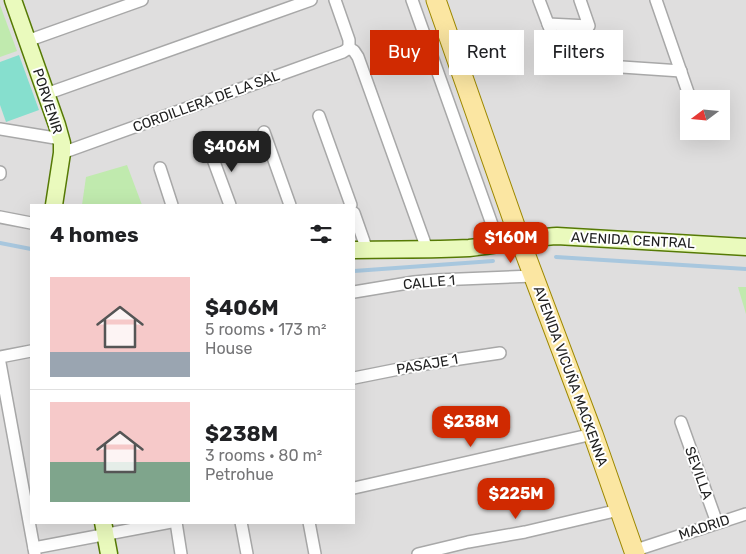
<!DOCTYPE html>
<html lang="en">
<head>
<meta charset="utf-8">
<style>
	body { margin:0; font-family:Rubik,sans-serif; background:#f6f6f6; color:#202124; height:100vh; display:flex; flex-direction:column; font-size:19px; white-space:nowrap }
	* { box-sizing:border-box; margin:0 }
	p { font-size:16px; color:#757577 }
	.icon { flex:none; width:28px; height:28px; fill:none; stroke:currentColor; stroke-width:2; stroke-linecap:round; stroke-linejoin:round }
	.map { position:relative; flex:1; overflow:hidden }
	.panel { position:absolute; left:30px; top:204px; width:325px; height:320px; display:flex; flex-direction:column; background:#fff; border-radius:0px; box-shadow:0 5px 20px #0002 }
	.panel>* { flex:none }
	.banner { position:absolute; left:370px; top:30px; width:300px; height:45px; display:flex; gap:10px }
	.needle { width:32px; rotate:254deg }
	.controls { position:absolute; left:680px; top:90px; display:grid; gap:10px }
	.controls a { display:grid; place-items:center; width:50px; height:50px; border-radius:0px; background:#fff; box-shadow:0 5px 20px #0002; font-size:25px }
	.price { position:absolute; translate:-50% -42px; padding:0 11px; border-radius:10px; background:#d02a01; color:#fff; font-size:16px; line-height:32px; filter:drop-shadow(0 1px 2px #0008) }
	.price::after { content:''; position:absolute; left:50%; top:30px; width:15px; height:11px; margin-left:-8px; background:inherit; clip-path:polygon(0 0,100% 0,50% 100%) }
	.price.on { background:#222; color:#fff }
	ul { padding:0; list-style:none }
	li { display:flex; align-items:center; gap:15px; height:125px; padding:0 20px }
	li+li { border-top:1px solid #e0e0e0 }
	li span { display:grid; place-items:center; flex:none; width:140px; height:100px; border-radius:0px; color:#555 }
	li>.icon { margin-inline-start:auto }
	span .icon { width:60px; height:60px; fill:#fffc; stroke-width:1 }
	li b { font-size:21px }
	h2 { display:flex; justify-content:space-between; align-items:center; height:60px; padding:0 20px; font-size:21px }
	.chip { padding:0 18px; border-radius:0px; background:#fff; box-shadow:0 5px 20px #0002; font-size:18px; line-height:45px }
	.chip.on { background:#d02a01; color:#fff }
	.map>svg:first-child { display:block }
	.residential { fill:#dfdede; fill-rule:evenodd }
	.grass { fill:#c0eaae }
	.pitch { fill:#86dfce }
	.lines { fill:none; stroke-linecap:round; stroke-linejoin:round }
	.stream { stroke:#a8c7de; stroke-width:4 }
	.street-casing { stroke:#a8a8a8; stroke-width:14 }
	.secondary-casing { stroke:#567a05; stroke-width:19 }
	.primary-casing { stroke:#9d8801; stroke-width:21 }
	.street { stroke:#fff; stroke-width:11 }
	.secondary { stroke:#eafabd; stroke-width:16 }
	.primary { stroke:#fbe6a2; stroke-width:19 }
	.labels { text-anchor:middle; stroke-width:4; stroke-linejoin:round; paint-order:stroke }
	.street-label { font-size:14px; fill:#212121; stroke:#fff }
</style>
</head>
<body>
<div class="map">
<svg width="746" height="554" viewBox="0 0 746 554">
	<rect width="100%" height="100%" fill="#f1f0e7"/>
	<path class="residential" d="M0 0H746V554H0ZM689 99H721V131H689ZM31 205H354V522H31Z"/>
	<g class="grass">
		<path d="M0 5 17 51 0 57Z"/>
		<path d="M127 165 142 205H82L86 177Z"/>
		<path d="M738 287H746V314Z"/>
	</g>
	<path class="pitch" d="M19 55 39 110 6 122 0 105V62Z"/>
	<g class="lines">
		<g class="stream">
			<path d="M0 243 31 249"/>
			<path d="M556 257 746 269"/>
			<path d="M354 271 493 261"/>
		</g>
		<g class="street-casing">
			<g id="street">
				<path d="M335 0 349 40V48"/>
				<path d="M412 0 499 244"/>
				<path d="M539 0 563 63 681 71"/>
				<path d="M656 0 690 98"/>
				<path d="M548 24 589 26 580 0"/>
				<path d="M27 41 142 0"/>
				<path d="M349 48 354 51 358 57 427 249"/>
				<path d="M46 94 311 0"/>
				<path d="M319 116 351 205"/>
				<path d="M0 129 61 139"/>
				<path d="M264 132 290 205"/>
				<path d="M210 151 230 205"/>
				<path d="M62 153 343 52 349 48"/>
				<path d="M160 168 172 205"/>
				<path d="M0 174V172"/>
				<path d="M354 213 367 250"/>
				<path d="M0 217 31 223"/>
				<path d="M354 292 414 282 436 280 534 276"/>
				<path d="M0 357 31 351"/>
				<path d="M0 363 35 554"/>
				<path d="M354 378 419 365 500 353"/>
				<path d="M681 422 717 523"/>
				<path d="M354 488 593 434"/>
				<path d="M176 522 181 554"/>
				<path d="M241 522 247 554"/>
				<path d="M309 522 315 554"/>
				<path d="M34 548 171 522"/>
				<path d="M633 551 746 514"/>
				<path d="M418 554 468 542 525 532 619 510"/>
			</g>
		</g>
		<g class="secondary-casing">
			<g id="secondary">
				<path d="M13 0 57 125 62 143V153L54 205"/>
				<path d="M354 250C392 249 431 250 469 248 499 245 527 238 557 236L746 247"/>
				<path d="M103 522 109 554"/>
			</g>
		</g>
		<g class="primary-casing">
			<path id="primary" d="M436 0 520 240 593 434 635 554"/>
		</g>
		<use href="#street" class="street"/>
		<use href="#secondary" class="secondary"/>
		<use href="#primary" class="primary"/>
	</g>
	<g class="labels">
		<g class="street-label">
			<text transform="translate(48 101) rotate(72)" y="5">PORVENIR</text>
			<text transform="translate(206 101) rotate(-20)" y="5">CORDILLERA DE LA SAL</text>
			<text transform="translate(633 240) rotate(3)" y="5">AVENIDA CENTRAL</text>
			<text transform="translate(429 282) rotate(-5)" y="5">CALLE 1</text>
			<text transform="translate(427 364) rotate(-10)" y="5">PASAJE 1</text>
			<text transform="translate(571 376) rotate(70)" y="5">AVENIDA VICUÑA MACKENNA</text>
			<text transform="translate(699 473) rotate(70)" y="5">SEVILLA</text>
			<text transform="translate(704 527) rotate(-18)" y="5">MADRID</text>
		</g>
	</g>
</svg>
<div class="controls">
<a><svg class="needle" viewBox="-14 -14 28 28"><path d="M0-13l5 13h-10z" fill="#e53935"/><path d="M0 13l5-13h-10z" fill="#757577"/></svg></a>
</div>
<b class="price on" style="left:232px;top:173px">$406M</b>
<b class="price" style="left:511px;top:264px">$160M</b>
<b class="price" style="left:471px;top:448px">$238M</b>
<b class="price" style="left:516px;top:520px">$225M</b>
<div class="banner">
<a class="chip on">Buy</a>
<a class="chip">Rent</a>
<a class="chip">Filters</a>
</div>
<section class="panel">
<h2>4 homes<svg class="icon" aria-label="filters" viewBox="0 0 24 24"><path d="M4 7h16M4 17h16"/><circle cx="9" cy="7" r="2"/><circle cx="15" cy="17" r="2"/></svg></h2>
<ul>
<li><span style="background:linear-gradient(#f6c9c9 75%,#9aa5b1 0)"><svg class="icon" aria-label="home" viewBox="0 0 24 24"><path d="M3 11l9-7 9 7M6 9v11h12V9"/></svg></span><div><b>$406M</b><p>5 rooms · 173 m²</p><p>House</p></div></li>
<li><span style="background:linear-gradient(#f6c9c9 60%,#7fa58c 0)"><svg class="icon" aria-label="home" viewBox="0 0 24 24"><path d="M3 11l9-7 9 7M6 9v11h12V9"/></svg></span><div><b>$238M</b><p>3 rooms · 80 m²</p><p>Petrohue</p></div></li>
</ul>
</section>
</div>
</body>
</html>
